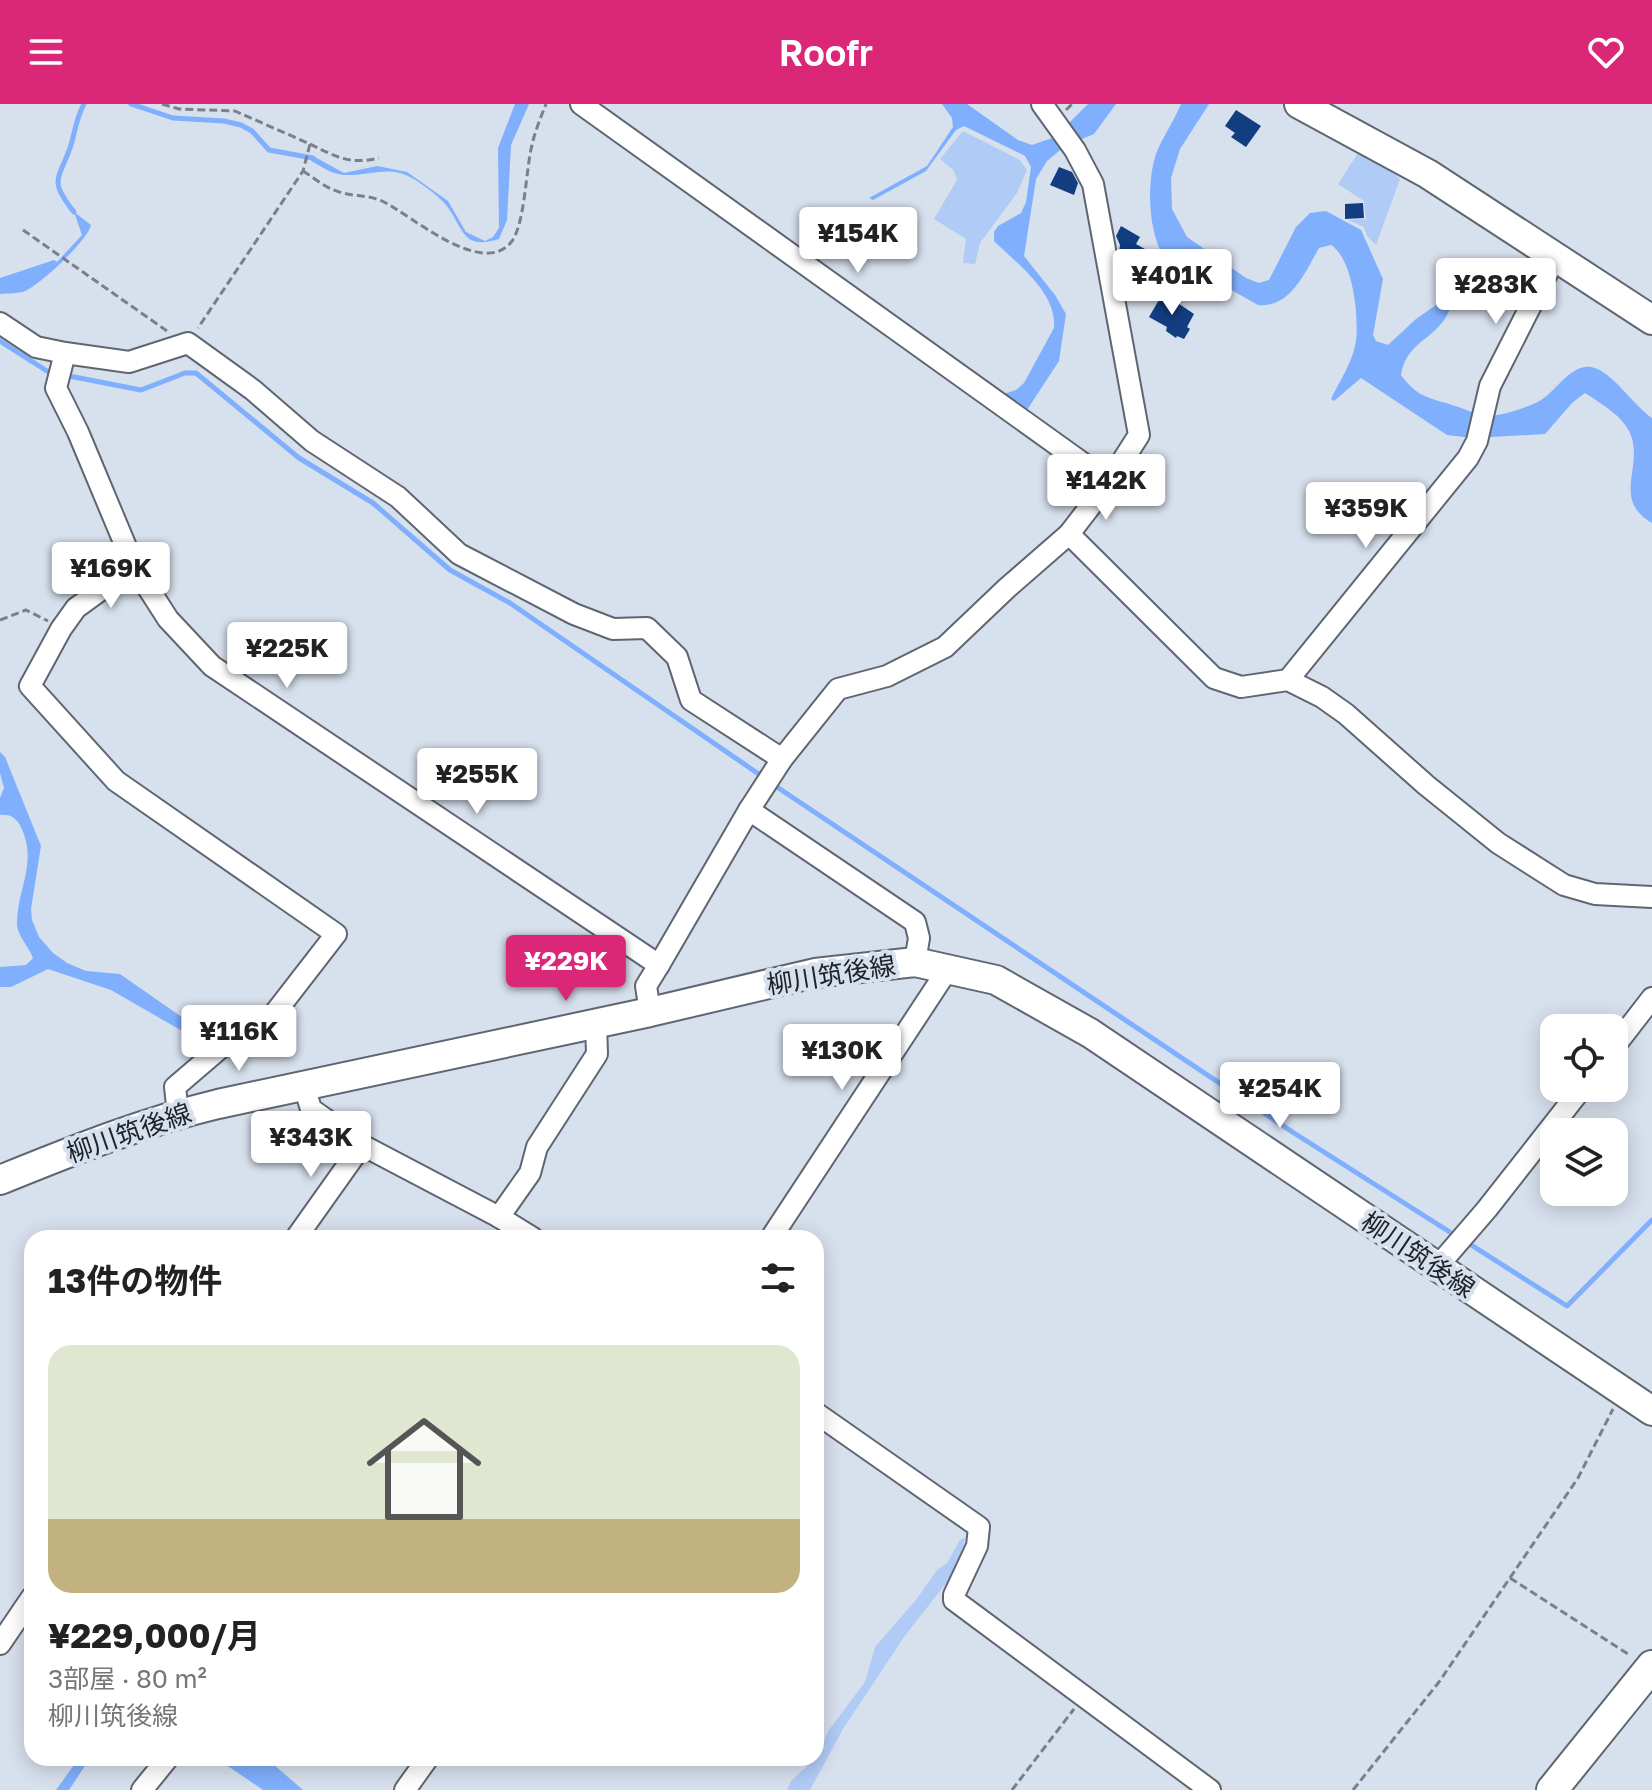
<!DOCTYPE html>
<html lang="ja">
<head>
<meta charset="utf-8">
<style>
	body { margin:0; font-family:"Golos Text","Noto Sans JP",sans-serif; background:#f6f6f6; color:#222; height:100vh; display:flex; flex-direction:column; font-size:30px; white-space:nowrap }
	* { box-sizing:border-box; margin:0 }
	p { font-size:26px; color:#767676 }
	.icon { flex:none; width:44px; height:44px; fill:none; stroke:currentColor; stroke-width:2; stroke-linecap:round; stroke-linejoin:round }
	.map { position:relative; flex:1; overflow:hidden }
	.drawer { position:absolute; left:24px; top:1126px; width:800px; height:536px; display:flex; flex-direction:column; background:#fff; border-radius:24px; box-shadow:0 4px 20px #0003 }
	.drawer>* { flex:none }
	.buttons { position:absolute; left:1540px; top:910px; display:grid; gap:16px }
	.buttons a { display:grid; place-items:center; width:88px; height:88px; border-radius:16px; background:#fff; box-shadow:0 4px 20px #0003; font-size:40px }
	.price { position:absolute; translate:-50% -68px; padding:0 18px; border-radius:8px; background:#fff; color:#222; font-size:26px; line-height:52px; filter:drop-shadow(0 2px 4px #0008) }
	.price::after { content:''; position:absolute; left:50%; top:48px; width:24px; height:18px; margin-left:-12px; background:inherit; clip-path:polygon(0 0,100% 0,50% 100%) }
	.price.current { background:#db2777; color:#fff }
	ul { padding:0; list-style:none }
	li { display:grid; align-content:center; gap:16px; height:424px; padding:0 24px }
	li+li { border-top:2px solid #e0e0e0 }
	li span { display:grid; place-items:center; height:248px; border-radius:24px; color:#555 }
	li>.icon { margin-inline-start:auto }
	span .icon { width:144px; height:144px; fill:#fffc; stroke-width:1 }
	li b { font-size:34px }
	h2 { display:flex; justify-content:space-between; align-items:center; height:96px; padding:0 24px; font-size:34px }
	header { display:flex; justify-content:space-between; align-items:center; height:104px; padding:0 24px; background:#db2777; color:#fff; font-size:36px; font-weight:600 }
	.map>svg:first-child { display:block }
	.green { fill:#b0cbf6 }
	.water { fill:#7faffd }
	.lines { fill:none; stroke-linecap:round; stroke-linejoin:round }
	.stream { stroke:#7faffd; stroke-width:5 }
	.building { fill:#123d81 }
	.street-casing { stroke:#5f6671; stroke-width:24 }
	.secondary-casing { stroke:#5f6671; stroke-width:32 }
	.primary-casing { stroke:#5f6671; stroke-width:34 }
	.path { stroke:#7a8089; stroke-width:3; stroke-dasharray:8 4; stroke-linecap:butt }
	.street { stroke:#fff; stroke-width:20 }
	.secondary { stroke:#fff; stroke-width:28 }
	.primary { stroke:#fff; stroke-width:30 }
	.labels { text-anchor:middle; stroke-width:8; stroke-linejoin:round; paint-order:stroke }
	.street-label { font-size:26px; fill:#1e2126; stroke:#d7e0ed }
</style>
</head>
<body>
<header><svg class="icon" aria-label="menu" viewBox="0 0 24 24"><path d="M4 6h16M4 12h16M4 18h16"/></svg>Roofr<svg class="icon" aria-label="heart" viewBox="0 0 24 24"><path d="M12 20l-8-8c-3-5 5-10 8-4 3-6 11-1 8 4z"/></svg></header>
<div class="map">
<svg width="1652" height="1686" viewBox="0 0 1652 1686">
	<rect width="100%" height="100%" fill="#d7e0ed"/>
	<g class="green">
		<path d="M963 27 1020 56 1027 66 1017 89 980 139 975 160 963 159 966 135 934 115 957 76 954 67 940 55Z"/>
		<path d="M1358 49 1392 68 1400 75 1376 141 1367 132 1364 123 1348 116 1366 115 1364 97 1338 80Z"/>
		<path d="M965 1434 963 1448 954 1469 904 1533 843 1625 810 1686H787L791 1677 816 1654 829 1626 865 1578 875 1543 916 1496 937 1466 947 1459 960 1436Z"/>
	</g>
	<g class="water">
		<path d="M515 0H529L511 41 507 116 499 135C465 145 465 130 449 105 442 94 427 84 417 77 390 59 373 72 345 71 333 71 321 62 311 57L313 52 344 69 377 62 407 68 448 97 466 128 485 137 493 133 499 124 498 44Z"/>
		<path d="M942 0H967L1018 36 1032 41 1055 33 1088 0H1116L1094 30 1065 42 1047 57 1036 75 1024 152 1055 191 1066 210 1059 257 1025 309 998 292 1016 286 1024 279 1054 224C1057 188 1017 160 994 137V128L998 122 1021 109 1026 98 1031 63 1025 52 964 22 956 26 926 67 873 96 869 94 927 62 953 23 952 14Z"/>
		<path d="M1181 0H1209L1180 45 1171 74 1172 105 1187 133 1246 174 1259 179 1269 176 1296 123 1310 109 1326 107 1361 126 1383 175 1373 231 1376 237 1388 241 1416 215 1446 194 1451 202C1439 237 1407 234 1401 271 1417 293 1427 293 1452 301 1463 304 1476 311 1488 312 1500 312 1530 303 1541 296 1556 287 1571 260 1591 263 1611 266 1634 302 1652 314V419C1610 395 1646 360 1629 327 1621 311 1600 299 1585 289L1572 299 1545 330 1473 334 1447 331 1361 274 1334 297 1331 295C1339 278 1353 258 1356 237 1359 212 1353 155 1331 141L1319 144C1305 168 1291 204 1258 201L1189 162 1167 158C1148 132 1146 81 1156 50 1162 34 1174 17 1181 0Z"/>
		<path d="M74 108 91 121C88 136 40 181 25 187 18 190 8 189 0 190V174L54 156 57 158 82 131Z"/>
		<path d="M0 648 5 653 41 742 31 805 32 816 39 833 53 849 67 859 86 867 120 870 196 923 242 945 236 958 111 886 48 865 11 883H0V863L26 861 33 854C29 843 17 831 17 820 17 783 39 759 20 721 15 713 9 710 0 711V694L4 684 0 669Z"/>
		<path d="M79 1654H90L69 1686H56Z"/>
		<path d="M216 1654H266L303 1686H263Z"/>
	</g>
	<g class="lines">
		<g class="stream">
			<path d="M131 0 173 14 224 17 241 21 252 27 269 46 313 54"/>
			<path d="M74 108C49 76 58 77 70 44 75 29 76 14 84 0"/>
			<path d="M0 237 47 267 54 269"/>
			<path d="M64 271 141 286 185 269H196L299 354 373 399 450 466 510 499 763 673"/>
			<path d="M771 679 1294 1029 1456 1132"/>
			<path d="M1465 1137 1567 1202 1652 1116"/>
		</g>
	</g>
	<g class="building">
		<path d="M1236 6 1261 22 1246 43 1231 33 1235 29 1225 22Z"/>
		<path d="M1059 63 1072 68 1078 79 1074 91 1050 81Z"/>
		<path d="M1363 99 1364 114 1345 115V100Z"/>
		<path d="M1121 122 1140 133 1136 140 1152 149 1149 156 1158 162 1145 187 1133 179 1139 166 1120 156 1122 151 1119 149 1120 141 1116 132Z"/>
		<path d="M1163 189 1194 210 1187 223 1190 225 1184 235 1177 232 1176 234 1166 227 1167 223 1149 213Z"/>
	</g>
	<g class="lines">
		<g class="street-casing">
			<g id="street">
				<path d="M581 0 1109 378"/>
				<path d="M0 219 36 243 65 249"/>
				<path d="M1069 430 1214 574 1241 583 1288 576 1322 593 1346 610 1426 681 1498 739 1564 781 1595 790 1652 793"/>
				<path d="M134 462 76 504 61 525 30 582 116 677 336 830 264 923 238 929 175 983 178 1010"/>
				<path d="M1288 576 1468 354 1477 337 1490 282 1556 152"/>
				<path d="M749 706 782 655 838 585 887 572 945 543 1007 484 1069 430 1109 378 1139 331 1093 80 1075 46 1042 0"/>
				<path d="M659 861 749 706 915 818 919 834 915 858"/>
				<path d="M650 908 646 882 659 861 212 562 168 515 134 462 78 328 56 284 65 249 129 258 188 239 253 286 312 337 398 393 459 450 574 510 613 525 647 524 677 553 691 596 782 655"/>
				<path d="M1614 943 1652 894"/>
				<path d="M304 982 311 1005 362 1041 499 1113 533 1134"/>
				<path d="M499 1113 530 1069 537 1043 597 950 596 919"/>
				<path d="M296 1134 362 1041"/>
				<path d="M771 1134 948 865"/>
				<path d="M1437 1163 1487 1105 1582 984"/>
				<path d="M816 1309 979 1423 977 1442 954 1491V1496L1210 1686"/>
				<path d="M0 1540 32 1493"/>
				<path d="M142 1686 168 1654"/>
				<path d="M405 1686 428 1654"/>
			</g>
		</g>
		<g class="secondary-casing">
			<g id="secondary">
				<path d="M1299 0 1428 70 1652 216"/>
				<path d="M0 1076C72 1047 143 1018 218 1000L650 908 815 869 915 858 996 876 1090 929 1652 1307"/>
			</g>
		</g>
		<g class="primary-casing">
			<path id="primary" d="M1552 1686 1652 1562"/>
		</g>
		<g class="path">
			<path d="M162 0 179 5 235 7 310 40 303 67 198 224"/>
			<path d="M1066 6 1072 0"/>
			<path d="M310 40C337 53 349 61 379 54"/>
			<path d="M303 67C313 73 323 82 334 86 349 93 366 90 382 97 410 110 483 176 512 137 525 119 526 64 532 41 535 27 541 13 546 0"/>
			<path d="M23 126 167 227"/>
			<path d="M0 516 26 506 48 517"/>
			<path d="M1510 1474 1631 1552"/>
			<path d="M1012 1686 1074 1605"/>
			<path d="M1353 1686 1439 1578 1578 1374 1613 1305"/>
		</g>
		<use href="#street" class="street"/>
		<use href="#secondary" class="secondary"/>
		<use href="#primary" class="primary"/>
	</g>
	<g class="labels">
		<g class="street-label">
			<text transform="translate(831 871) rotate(-9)" y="9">柳川筑後線</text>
			<text transform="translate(129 1029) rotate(-19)" y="9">柳川筑後線</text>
			<text transform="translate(1418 1151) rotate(34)" y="9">柳川筑後線</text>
		</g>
	</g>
</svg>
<div class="buttons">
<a><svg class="icon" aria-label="locate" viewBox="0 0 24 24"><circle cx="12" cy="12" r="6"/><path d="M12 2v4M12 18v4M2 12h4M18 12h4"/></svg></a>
<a><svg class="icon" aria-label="layers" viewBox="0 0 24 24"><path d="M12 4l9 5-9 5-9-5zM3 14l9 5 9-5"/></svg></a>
</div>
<b class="price" style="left:858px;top:171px">¥154K</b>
<b class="price" style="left:1172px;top:213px">¥401K</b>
<b class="price" style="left:1496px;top:222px">¥283K</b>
<b class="price" style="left:1106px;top:418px">¥142K</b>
<b class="price" style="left:1366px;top:446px">¥359K</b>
<b class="price" style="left:111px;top:506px">¥169K</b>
<b class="price" style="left:287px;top:586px">¥225K</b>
<b class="price" style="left:477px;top:712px">¥255K</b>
<b class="price current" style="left:566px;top:899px">¥229K</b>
<b class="price" style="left:239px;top:969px">¥116K</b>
<b class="price" style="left:842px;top:988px">¥130K</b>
<b class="price" style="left:1280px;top:1026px">¥254K</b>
<b class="price" style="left:311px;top:1075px">¥343K</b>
<section class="drawer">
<h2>13件の物件<svg class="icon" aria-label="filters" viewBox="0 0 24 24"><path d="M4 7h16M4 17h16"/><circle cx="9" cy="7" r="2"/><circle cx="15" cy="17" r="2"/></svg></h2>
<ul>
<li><span style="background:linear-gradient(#dfe7d0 70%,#c2b280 0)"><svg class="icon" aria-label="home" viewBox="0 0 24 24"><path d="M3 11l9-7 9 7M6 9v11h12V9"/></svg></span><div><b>¥229,000/月</b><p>3部屋 · 80 m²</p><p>柳川筑後線</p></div></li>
</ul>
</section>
</div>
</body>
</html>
